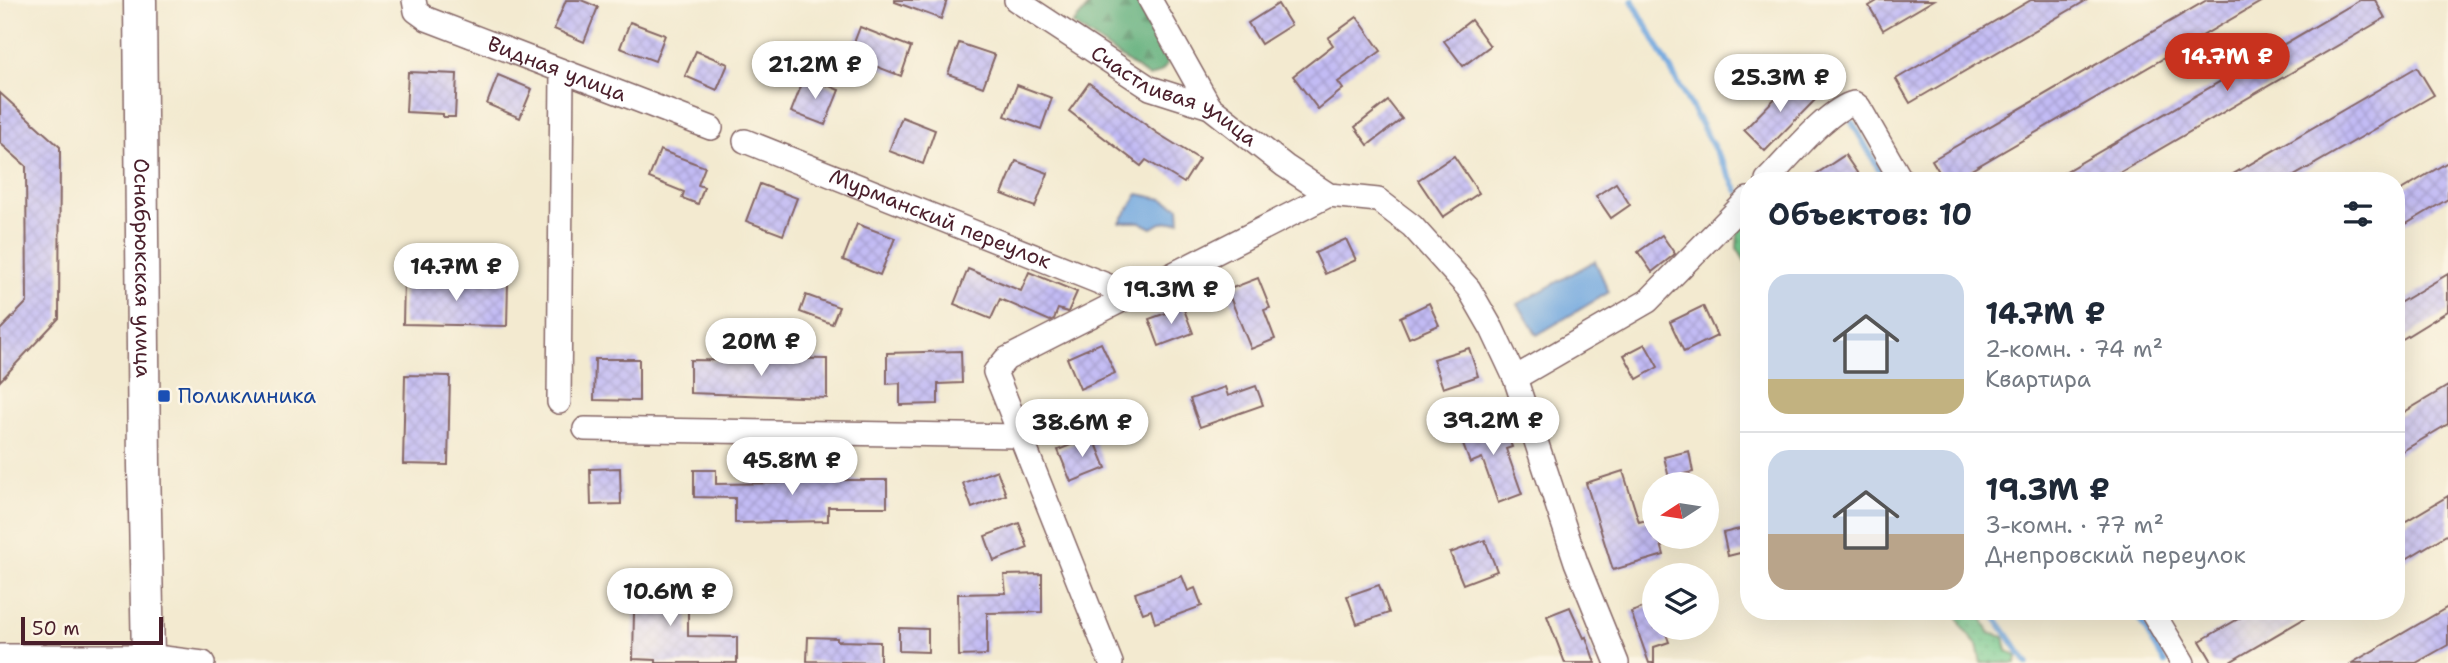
<!DOCTYPE html>
<html lang="ru">
<head>
<meta charset="utf-8">
<style>
	body { margin:0; font-family:"Shantell Sans",sans-serif; background:#f2f2f3; color:#1f2937; height:100vh; display:flex; flex-direction:column; font-size:26px; white-space:nowrap }
	* { box-sizing:border-box; margin:0 }
	p { font-size:23px; color:#747a83 }
	.icon { flex:none; width:38px; height:38px; fill:none; stroke:currentColor; stroke-width:2; stroke-linecap:round; stroke-linejoin:round }
	.map { position:relative; flex:1; overflow:hidden }
	.sheet { position:absolute; left:1740px; top:172px; width:665px; height:448px; display:flex; flex-direction:column; background:#fff; border-radius:28px; box-shadow:0 7px 28px #0002 }
	.sheet>* { flex:none }
	.needle { width:46px; rotate:258deg }
	.fabs { position:absolute; left:1642px; top:472px; display:grid; gap:14px }
	.fabs a { display:grid; place-items:center; width:77px; height:77px; border-radius:50%; background:#fff; box-shadow:0 7px 28px #0002; font-size:35px }
	.scale { position:absolute; left:21px; bottom:18px; width:142px; box-sizing:border-box; padding-left:7px; border:4px solid #4a1f2b; border-top:0; font-size:19px; line-height:24px; white-space:nowrap; color:#4a1f2b; -webkit-text-stroke:5px #fcf5e5; paint-order:stroke }
	.price { position:absolute; translate:-50% -60px; padding:0 16px; border-radius:24px; background:#fff; color:#222; font-size:23px; line-height:46px; filter:drop-shadow(0 2px 4px #0008) }
	.price::after { content:''; position:absolute; left:50%; top:42px; width:21px; height:16px; margin-left:-10px; background:inherit; clip-path:polygon(0 0,100% 0,50% 100%) }
	.price.active { background:#c8321e; color:#fff }
	ul { padding:0; list-style:none }
	li { display:flex; align-items:center; gap:21px; height:175px; padding:0 28px }
	li+li { border-top:2px solid #e0e1e3 }
	li span { display:grid; place-items:center; flex:none; width:196px; height:140px; border-radius:21px; color:#555 }
	li>.icon { margin-inline-start:auto }
	span .icon { width:84px; height:84px; fill:#fffc; stroke-width:1 }
	li b { font-size:30px }
	h2 { display:flex; justify-content:space-between; align-items:center; height:84px; padding:0 28px; font-size:30px }
	.map>svg:first-child { display:block }
	.grass { fill:url(#grass-dots); stroke:#5f745d; stroke-width:2 }
	.forest { fill:url(#forest-firs); stroke:#546652; stroke-width:2 }
	.water { fill:#71a7df; stroke:#5e6385; stroke-width:2 }
	.lines { fill:none; stroke-linecap:round; stroke-linejoin:round }
	.stream { stroke:#71a7df; stroke-width:6 }
	.building { fill:url(#building-cross-hatch) }
	.street-casing { stroke:#856665; stroke-width:26 }
	.secondary-casing { stroke:#856665; stroke-width:35 }
	.street { stroke:#fff; stroke-width:23 }
	.secondary { stroke:#fff; stroke-width:32 }
	.transit-dot { fill:#1a4fb4; stroke:#fcf5e5; stroke-width:2.5 }
	.labels { text-anchor:middle; stroke-width:5; stroke-linejoin:round; paint-order:stroke }
	.street-label { font-size:21px; fill:#4a1f2b; stroke:#fcf5e5 }
	.transit-label { font-size:21px; fill:#164399; stroke:#fcf5e5; text-anchor:start }
</style>
</head>
<body>
<div class="map">
<svg width="2448" height="663" viewBox="0 0 2448 663">
	<defs>
		<pattern id="grass-dots" width="8" height="8" patternUnits="userSpaceOnUse" patternTransform="scale(1.75)"><rect width="8" height="8" fill="#74ca8f"/><path d="M2 2h.1M6 6h.1" fill="none" stroke="#66ad7c" stroke-width="1.8" stroke-linecap="round"/></pattern>
		<pattern id="forest-firs" width="22" height="20" patternUnits="userSpaceOnUse" patternTransform="scale(1.75)"><rect width="22" height="20" fill="#5fae7a"/><path d="M5 1l3.5 6h-7zM16 11l3.5 6h-7z" fill="#508d64"/></pattern>
		<pattern id="building-cross-hatch" width="8" height="8" patternUnits="userSpaceOnUse" patternTransform="scale(1.75)"><rect width="8" height="8" fill="#c2bbf4"/><path d="M0 0l8 8M0 8l8-8" fill="none" stroke="#a8a0d1"/></pattern>
	</defs>
	<rect width="100%" height="100%" fill="#fcf5e5"/>
	<filter id="ink" filterUnits="userSpaceOnUse"><feTurbulence type="fractalNoise" baseFrequency=".0143" numOctaves="2"/><feDisplacementMap in="SourceGraphic" scale="14" xChannelSelector="R" yChannelSelector="G"/><feConvolveMatrix kernelMatrix="1 2 1 2 8 2 1 2 1" color-interpolation-filters="sRGB"/></filter>
	<filter id="wash" filterUnits="userSpaceOnUse"><feTurbulence type="fractalNoise" baseFrequency=".00686" numOctaves="4" result="noise"/><feDisplacementMap in="SourceGraphic" scale="28" xChannelSelector="R" yChannelSelector="G"/><feGaussianBlur stdDeviation="1.57" result="paint"/><feColorMatrix in="noise" values="0 0 0 0 0 0 0 0 0 0 0 0 0 0 0 0 0 1.4 0 .05"/><feComposite in="paint" operator="in"/></filter>
	<g filter="url(#wash)">
		<rect width="100%" height="100%" fill="#f3ead0"/>
		<g class="grass">
			<path d="M1745 217 1748 218V266L1737 248 1739 220Z"/>
			<path d="M1955 611H1979L1989 633 2004 637 2007 651 2017 656 2016 663H1981L1977 645 1963 629Z"/>
		</g>
		<path class="forest" d="M1094 0H1137C1147 22 1193 65 1149 77L1073 24Z"/>
		<g class="water">
			<path d="M1138 194 1162 199 1179 207 1180 221 1161 223 1152 228 1140 222H1120Z"/>
			<path d="M1595 261 1609 292 1537 335 1518 304Z"/>
		</g>
		<g class="lines">
			<g class="stream">
				<path d="M1632 0 1738 191"/>
				<path d="M1852 122 1885 180"/>
				<path d="M1991 611 2027 663"/>
				<path d="M2135 611 2165 663"/>
			</g>
		</g>
		<g id="blocks">
			<g class="building">
				<path d="M566 0H581L598 7 584 42 554 29Z"/>
				<path d="M895 0H947L941 19 895 2Z"/>
				<path d="M1879 0H1934L1883 30 1869 6Z"/>
				<path d="M2031 0H2087L1910 103 1896 79Z"/>
				<path d="M2207 0H2264L1954 180H1944L1932 160Z"/>
				<path d="M2360 0H2375L2385 18 2107 180H2051Z"/>
				<path d="M1278 4 1291 25 1261 44 1248 23Z"/>
				<path d="M1357 17 1381 51 1338 82 1343 89 1318 109 1293 76 1333 45 1328 38Z"/>
				<path d="M1471 20 1490 46 1463 66 1444 41Z"/>
				<path d="M630 22 665 35 655 61 620 48Z"/>
				<path d="M860 27 911 47 901 76 849 56Z"/>
				<path d="M959 43 995 55 983 87 948 74Z"/>
				<path d="M696 51 728 64 717 90 685 76Z"/>
				<path d="M2417 67 2434 95 2287 180H2223Z"/>
				<path d="M408 72 457 74 455 117H443V114L406 112Z"/>
				<path d="M498 75 532 89 520 118 487 104Z"/>
				<path d="M805 76 839 90 825 125 791 112Z"/>
				<path d="M1796 77 1817 98 1765 151 1744 130Z"/>
				<path d="M1089 83 1157 133 1199 159 1184 183 1146 160 1141 166 1069 111Z"/>
				<path d="M1017 85 1052 98 1041 129 1005 116Z"/>
				<path d="M0 93 60 147 59 318 0 381V330L27 302 26 166 0 143Z"/>
				<path d="M1388 101 1402 119 1368 145 1355 127Z"/>
				<path d="M902 117 935 130 923 164 889 151Z"/>
				<path d="M660 150 705 167 698 185 704 187 698 204 682 198 684 192 649 178Z"/>
				<path d="M1845 155 1862 180H1807Z"/>
				<path d="M1454 156 1479 193 1443 217 1418 180Z"/>
				<path d="M1016 161 1048 173 1035 207 1002 194Z"/>
				<path d="M2448 162V199L2396 230V193Z"/>
				<path d="M1616 183 1630 205 1611 218 1596 196Z"/>
				<path d="M760 184 797 198 783 235 746 221Z"/>
				<path d="M857 224 895 238 880 275 843 260Z"/>
				<path d="M1662 235 1675 254 1652 272 1638 252Z"/>
				<path d="M1346 239 1356 260 1325 274 1315 253Z"/>
				<path d="M968 269 1021 291 1029 272 1077 292 1068 312 1058 309 1054 319 1050 321 1000 299 991 319 954 304Z"/>
				<path d="M2448 274V311L2396 343V305Z"/>
				<path d="M1258 278 1270 308 1264 310 1275 339 1251 349 1227 290Z"/>
				<path d="M404 281 508 282 507 326 403 324Z"/>
				<path d="M806 295 839 307 832 324 800 312Z"/>
				<path d="M1429 303 1439 325 1409 338 1400 317Z"/>
				<path d="M1703 306 1717 336 1684 352 1670 322Z"/>
				<path d="M1183 307 1193 333 1159 346 1149 319Z"/>
				<path d="M1101 343 1115 373 1080 389 1067 358Z"/>
				<path d="M1645 344 1658 367 1637 379 1624 355Z"/>
				<path d="M1469 348 1478 376 1443 388 1433 359Z"/>
				<path d="M961 351 962 383 938 384V404L900 405V383L887 384V353Z"/>
				<path d="M764 358 827 359V398L690 393V360L764 361Z"/>
				<path d="M595 359H639V401L594 400Z"/>
				<path d="M405 375 450 376 448 465 403 464Z"/>
				<path d="M1256 386 1263 405 1200 427 1190 399 1225 387 1228 396Z"/>
				<path d="M2448 386V424L2396 455V417Z"/>
				<path d="M1501 418 1512 447 1506 449 1522 494 1498 503 1482 458 1470 463 1459 434Z"/>
				<path d="M1093 436 1106 468 1071 482 1058 450Z"/>
				<path d="M1689 451 1693 472 1669 478 1664 457Z"/>
				<path d="M620 468 621 504 591 505 590 469Z"/>
				<path d="M694 470H716V484L781 483V475H828V480H887V507H828V521L735 523V498L694 497Z"/>
				<path d="M997 470 1006 495 972 508 963 483Z"/>
				<path d="M1623 471 1639 522 1654 518V537H1659L1664 555 1613 570 1586 483Z"/>
				<path d="M2448 496V534L2396 565V527Z"/>
				<path d="M1019 523 1028 548 994 561 985 536Z"/>
				<path d="M1748 527V551L1728 556 1723 533Z"/>
				<path d="M1485 540 1497 571 1463 584 1450 553Z"/>
				<path d="M632 571 668 572 667 608H688V636L737 637V663H656V660L633 659 634 612H631Z"/>
				<path d="M1042 574V612L987 613V655L959 656 958 594 1006 593 1004 575Z"/>
				<path d="M1182 576 1188 591 1195 588 1202 606 1155 623 1151 610 1143 613 1135 593Z"/>
				<path d="M1379 585 1389 613 1357 624 1347 596Z"/>
				<path d="M1654 604V628H1664L1669 642 1654 647V663H1649L1631 612Z"/>
				<path d="M1570 607 1584 638 1586 637 1595 663H1565L1547 616Z"/>
				<path d="M2448 607V645L2416 663H2352Z"/>
				<path d="M2252 611H2317L2228 663H2213L2200 641Z"/>
				<path d="M899 628 928 629V652L899 651Z"/>
				<path d="M808 637 837 638V641L880 642V663L807 661Z"/>
			</g>
		</g>
	</g>
	<g filter="url(#ink)">
		<use href="#blocks" fill-opacity="0" stroke="#856665" stroke-width="2"/>
		<g class="lines">
			<g class="street-casing">
				<g id="street">
					<path id="s1" d="M414 0 416 11 427 19 711 128"/>
					<path id="s2" d="M1016 0 1150 88 1210 107 1285 166 1329 195 1378 200 1412 226 1469 289 1492 329 1515 378 1576 562 1617 663"/>
					<path d="M1150 0 1210 107"/>
					<path id="s3" d="M745 141 1134 296"/>
					<path d="M1767 180C1787 160 1828 109 1854 103L1859 107 1901 180"/>
					<path d="M1515 378 1648 301 1748 199"/>
					<path d="M559 402 562 71"/>
					<path d="M585 429 1020 436"/>
					<path d="M2152 611 2183 663"/>
					<path d="M0 656H148L203 663"/>
					<path d="M1111 663 995 372 1006 359 1329 195"/>
				</g>
			</g>
			<g class="secondary-casing">
				<g id="secondary">
					<path id="s4" d="M140 0 144 465 148 656"/>
				</g>
			</g>
			<use href="#street" class="street"/>
			<use href="#secondary" class="secondary"/>
		</g>
	</g>
	<rect class="transit-dot" x="157" y="389" width="14" height="14" rx="3.5"/>
	<g class="labels">
		<g class="street-label">
			<text dy="7" stroke="none"><textPath href="#s1" startOffset="164">Видная улица</textPath></text>
			<text dy="7" stroke="none"><textPath href="#s2" startOffset="186">Счастливая улица</textPath></text>
			<text dy="7" stroke="none"><textPath href="#s3" startOffset="210">Мурманский переулок</textPath></text>
			<text dy="7" stroke="none"><textPath href="#s4" startOffset="268">Оснабрюкская улица</textPath></text>
		</g>
		<g class="transit-label">
			<text x="178" y="403">Поликлиника</text>
		</g>
	</g>
</svg>
<div class="fabs">
<a><svg class="needle" viewBox="-14 -14 28 28"><path d="M0-13l5 13h-10z" fill="#e53935"/><path d="M0 13l5-13h-10z" fill="#747a83"/></svg></a>
<a><svg class="icon" aria-label="layers" viewBox="0 0 24 24"><path d="M12 4l9 5-9 5-9-5zM3 14l9 5 9-5"/></svg></a>
</div>
<div class="scale">50 m</div>
<b class="price active" style="left:2227px;top:93px">14.7M ₽</b>
<b class="price" style="left:815px;top:101px">21.2M ₽</b>
<b class="price" style="left:1780px;top:114px">25.3M ₽</b>
<b class="price" style="left:456px;top:303px">14.7M ₽</b>
<b class="price" style="left:1171px;top:326px">19.3M ₽</b>
<b class="price" style="left:761px;top:378px">20M ₽</b>
<b class="price" style="left:1493px;top:457px">39.2M ₽</b>
<b class="price" style="left:1082px;top:459px">38.6M ₽</b>
<b class="price" style="left:792px;top:497px">45.8M ₽</b>
<b class="price" style="left:670px;top:628px">10.6M ₽</b>
<section class="sheet">
<h2>Объектов: 10<svg class="icon" aria-label="filters" viewBox="0 0 24 24"><path d="M4 7h16M4 17h16"/><circle cx="9" cy="7" r="2"/><circle cx="15" cy="17" r="2"/></svg></h2>
<ul>
<li><span style="background:linear-gradient(#c9d6e8 75%,#c2b280 0)"><svg class="icon" aria-label="home" viewBox="0 0 24 24"><path d="M3 11l9-7 9 7M6 9v11h12V9"/></svg></span><div><b>14.7M ₽</b><p>2-комн. · 74 m²</p><p>Квартира</p></div></li>
<li><span style="background:linear-gradient(#c9d6e8 60%,#b9a48a 0)"><svg class="icon" aria-label="home" viewBox="0 0 24 24"><path d="M3 11l9-7 9 7M6 9v11h12V9"/></svg></span><div><b>19.3M ₽</b><p>3-комн. · 77 m²</p><p>Днепровский переулок</p></div></li>
</ul>
</section>
</div>
</body>
</html>
